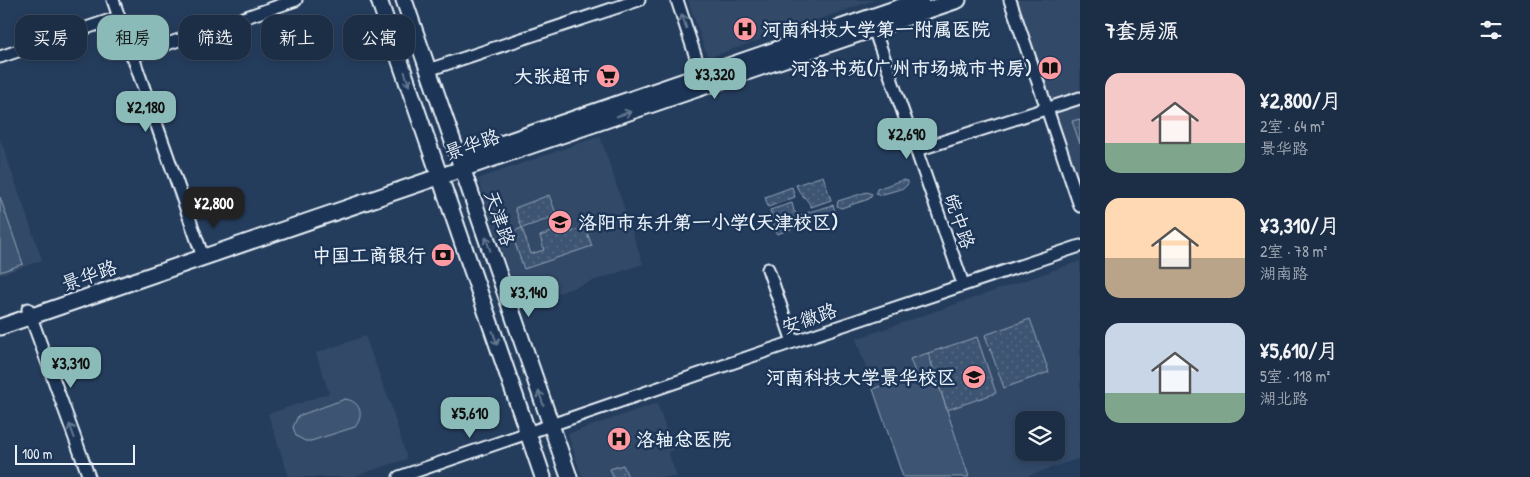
<!DOCTYPE html>
<html lang="zh">
<head>
<meta charset="utf-8">
<style>
	body { margin:0; font-family:"Patrick Hand","LXGW WenKai TC",sans-serif; background:#25364d; color:#f1f3f6; height:100vh; display:flex; flex-direction:column; font-size:19px; white-space:nowrap }
	* { box-sizing:border-box; margin:0 }
	p { font-size:16px; color:#a0a8b3 }
	.icon { flex:none; width:28px; height:28px; fill:none; stroke:currentColor; stroke-width:2; stroke-linecap:round; stroke-linejoin:round }
	.map { position:relative; flex:1; overflow:hidden }
	.sheet { display:flex; flex-direction:column; background:#1c2e46; width:450px }
	.sheet>* { flex:none }
	.hud { position:absolute; left:15px; top:15px; width:475px; height:45px; display:flex; gap:10px }
	.tools { position:absolute; left:1015px; top:411px; display:grid; gap:10px }
	.tools a { display:grid; place-items:center; width:50px; height:50px; border-radius:10px; background:#1c2e46; box-shadow:0 2px 8px #0003,0 0 0 1px #3a4a5f; font-size:25px }
	.scale { position:absolute; left:15px; bottom:12px; width:120px; box-sizing:border-box; padding-left:5px; border:2px solid #e8f1f8; border-top:0; font-size:14px; line-height:18px; white-space:nowrap; color:#e8f1f8; -webkit-text-stroke:4px #1d3557; paint-order:stroke }
	.price { position:absolute; translate:-50% -42px; padding:0 11px; border-radius:10px; background:#8bbbb9; color:#111; font-size:16px; line-height:32px; filter:drop-shadow(0 1px 2px #0008) }
	.price::after { content:''; position:absolute; left:50%; top:30px; width:15px; height:11px; margin-left:-8px; background:inherit; clip-path:polygon(0 0,100% 0,50% 100%) }
	.price.current { background:#222; color:#fff }
	ul { padding:0; list-style:none }
	li { display:flex; align-items:center; gap:15px; height:125px; padding:0 25px }
	li span { display:grid; place-items:center; flex:none; width:140px; height:100px; border-radius:15px; color:#555 }
	li>.icon { margin-inline-start:auto }
	span .icon { width:60px; height:60px; fill:#fffc; stroke-width:1 }
	li b { font-size:21px }
	h2 { display:flex; justify-content:space-between; align-items:center; height:60px; padding:0 25px; font-size:21px }
	.pill { padding:0 18px; border-radius:15px; background:#1c2e46; box-shadow:0 2px 8px #0003,0 0 0 1px #3a4a5f; font-size:18px; line-height:45px }
	.pill.current { background:#8bbbb9; color:#111 }
	main { display:flex; flex:1; min-height:0 }
	.map>svg:first-child { display:block }
	.built { fill:#334a68; fill-rule:evenodd }
	.grass { fill:url(#grass-dots); stroke:#93a2b5 }
	.garden { fill:#3e5472; stroke:#93a2b5 }
	.lines { fill:none; stroke-linecap:round; stroke-linejoin:round }
	.minor-casing { stroke:#e8f1f8; stroke-width:15 }
	.major-casing { stroke:#e8f1f8; stroke-width:19 }
	.minor { stroke:#1d3557; stroke-width:11 }
	.major { stroke:#1d3557; stroke-width:15 }
	.oneway { stroke:#64778f }
	.labels { text-anchor:middle; stroke-width:5; stroke-linejoin:round; paint-order:stroke }
	.poi-label { font-size:19px; font-weight:bold; fill:#e8f1f8; stroke:#1d3557; text-anchor:end }
	.street-label { font-size:19px; fill:#e8f1f8; stroke:#1d3557 }
</style>
</head>
<body>
<main>
<div class="map">
<svg width="1080" height="477" viewBox="0 0 1080 477">
	<defs>
		<pattern id="grass-dots" width="8" height="8" patternUnits="userSpaceOnUse" patternTransform="scale(1.25)"><rect width="8" height="8" fill="#3e5472"/><path d="M2 2h.1M6 6h.1" fill="none" stroke="#5a6d87" stroke-width="1.8" stroke-linecap="round"/></pattern>
	</defs>
	<rect width="100%" height="100%" fill="#253d5d"/>
	<filter id="ink" filterUnits="userSpaceOnUse"><feTurbulence type="fractalNoise" baseFrequency=".02" numOctaves="2"/><feDisplacementMap in="SourceGraphic" scale="10" xChannelSelector="R" yChannelSelector="G"/><feConvolveMatrix kernelMatrix="1 2 1 2 8 2 1 2 1" color-interpolation-filters="sRGB"/></filter>
	<g filter="url(#ink)">
		<g class="built">
			<path d="M688 0H874L708 58Z"/>
			<path d="M1017 0H1080V184Z"/>
			<path d="M600 136 643 264 520 306 478 179Z"/>
			<path d="M0 138 42 260 0 275Z"/>
			<path d="M1080 261V458L1025 477H903L856 339ZM1024 420H1056V452H1024Z"/>
			<path d="M365 336 391 406 407 459 352 477H289L268 414 329 393 316 353Z"/>
			<path d="M657 403 673 450 668 452 677 477H582L568 434Z"/>
		</g>
		<g class="grass">
			<path d="M1080 119V144L1072 121Z"/>
			<path d="M823 176 831 200 811 207C807 197 800 196 796 185Z"/>
			<path d="M902 180 908 181V184L904 188 880 195 876 193 877 189Z"/>
			<path d="M792 187 795 197 768 207 765 197Z"/>
			<path d="M867 192 872 194 869 199 841 208 837 206 838 201Z"/>
			<path d="M549 195 557 216 522 228 531 254 544 250 540 236 557 230 559 236 585 227 592 246 524 269 511 232 522 228 515 208Z"/>
			<path d="M792 203 794 211 799 216 803 215 806 224 777 234 770 210Z"/>
			<path d="M833 205 836 214 809 223 806 213Z"/>
			<path d="M1030 319 1049 372 1004 388 985 335Z"/>
			<path d="M977 337 996 393 947 410 928 353Z"/>
			<path d="M623 465 628 477H613L610 469Z"/>
		</g>
		<g class="garden">
			<path d="M0 197 23 264 0 272Z"/>
			<path d="M928 353 969 477H903L873 389 915 372 910 359Z"/>
			<path d="M345 399C360 401 365 415 355 427L311 441H305L296 436 293 427 298 416Z"/>
		</g>
		<g class="lines">
			<g class="minor-casing">
				<g id="minor">
					<path d="M113 0 203 257"/>
					<path d="M677 0 702 76"/>
					<path d="M1010 0 1080 206"/>
					<path d="M874 29 963 284"/>
					<path d="M132 56 296 0"/>
					<path d="M0 57 119 17"/>
					<path d="M428 70 639 0"/>
					<path d="M917 150 1080 98"/>
					<path d="M768 269 793 342"/>
					<path d="M28 309 89 477"/>
					<path d="M399 477 793 342 1080 246"/>
				</g>
			</g>
			<g class="major-casing">
				<g id="major">
					<path d="M379 0 543 477"/>
					<path d="M404 0 569 477"/>
					<path d="M466 156 921 0"/>
					<path d="M0 327C319 217 639 109 958 0"/>
				</g>
			</g>
			<use href="#minor" class="minor"/>
			<use href="#major" class="major"/>
		</g>
		<defs><path id="oneway-shaft" d="M-6 0H5M1.5-3L5.5 0L1.5 3" fill="none" stroke-width="1.6" stroke-linecap="round" stroke-linejoin="round" transform="scale(1.25)"/></defs>
		<g class="oneway">
			<use href="#oneway-shaft" transform="translate(684 21) rotate(-108)"/>
			<use href="#oneway-shaft" transform="translate(407 79) rotate(71)"/>
			<use href="#oneway-shaft" transform="translate(624 114) rotate(-18)"/>
			<use href="#oneway-shaft" transform="translate(488 244) rotate(-109)"/>
			<use href="#oneway-shaft" transform="translate(495 338) rotate(71)"/>
			<use href="#oneway-shaft" transform="translate(541 398) rotate(-109)"/>
			<use href="#oneway-shaft" transform="translate(72 431) rotate(-110)"/>
		</g>
	</g>
	<defs>
		<g id="hospital-disc" transform="scale(1.25)"><circle r="9.5" fill="#ff9aa2" stroke="#1d3557"/><path d="M-5-5h3v3.5h4V-5h3V5h-3V1.5h-4V5h-3Z" fill="#111"/></g>
		<g id="library-disc" transform="scale(1.25)"><circle r="9.5" fill="#ff9aa2" stroke="#1d3557"/><path d="M-6-4Q-3-5.5-.7-3.5V5Q-3 3-6 4ZM6-4Q3-5.5 .7-3.5V5Q3 3 6 4Z" fill="#111"/></g>
		<g id="supermarket-disc" transform="scale(1.25)"><circle r="9.5" fill="#ff9aa2" stroke="#1d3557"/><path d="M-6-5.5h2.5l.6 2H6L4.5 2H-2.5L-4.4-4H-6ZM-1.5 3.2a1.3 1.3 0 1 0 .1 0ZM3 3.2a1.3 1.3 0 1 0 .1 0Z" fill="#111"/></g>
		<g id="school-disc" transform="scale(1.25)"><circle r="9.5" fill="#ff9aa2" stroke="#1d3557"/><path d="M0-5L7-2L0 1L-7-2ZM-4 1L0 2.5L4 1V4Q0 6-4 4Z" fill="#111"/></g>
		<g id="bank-disc" transform="scale(1.25)"><circle r="9.5" fill="#ff9aa2" stroke="#1d3557"/><path d="M-6-4H6V4H-6ZM0-2.3a2.3 2.3 0 1 0 0 4.6a2.3 2.3 0 1 0 0-4.6Z" fill="#111"/></g>
		<g id="university-disc" transform="scale(1.25)"><circle r="9.5" fill="#ff9aa2" stroke="#1d3557"/><path d="M0-5L7-2L0 1L-7-2ZM-4 1L0 2.5L4 1V4Q0 6-4 4Z" fill="#111"/></g>
	</defs>
	<g fill-rule="evenodd">
		<use href="#hospital-disc" x="745" y="29"/>
		<use href="#library-disc" x="1050" y="68"/>
		<use href="#supermarket-disc" x="608" y="76"/>
		<use href="#school-disc" x="560" y="222"/>
		<use href="#bank-disc" x="443" y="255"/>
		<use href="#university-disc" x="974" y="377"/>
		<use href="#hospital-disc" x="619" y="439"/>
	</g>
	<g class="labels">
		<g class="poi-label">
			<text x="762" y="36" text-anchor="start">河南科技大学第一附属医院</text>
			<text x="1032" y="75">河洛书苑(广州市场城市书房)</text>
			<text x="590" y="83">大张超市</text>
			<text x="578" y="229" text-anchor="start">洛阳市东升第一小学(天津校区)</text>
			<text x="426" y="262">中国工商银行</text>
			<text x="956" y="384">河南科技大学景华校区</text>
			<text x="636" y="446" text-anchor="start">洛轴总医院</text>
		</g>
		<g class="street-label">
			<text transform="translate(472 144) rotate(-19)" y="7">景华路</text>
			<text transform="translate(500 218) rotate(71)" y="7">天津路</text>
			<text transform="translate(960 221) rotate(71)" y="7">皖中路</text>
			<text transform="translate(89 275) rotate(-19)" y="7">景华路</text>
			<text transform="translate(809 318) rotate(-19)" y="7">安徽路</text>
		</g>
	</g>
</svg>
<div class="tools">
<a><svg class="icon" aria-label="layers" viewBox="0 0 24 24"><path d="M12 4l9 5-9 5-9-5zM3 14l9 5 9-5"/></svg></a>
</div>
<div class="scale">100 m</div>
<b class="price" style="left:715px;top:100px">¥3,320</b>
<b class="price" style="left:146px;top:133px">¥2,180</b>
<b class="price" style="left:907px;top:160px">¥2,690</b>
<b class="price current" style="left:214px;top:229px">¥2,800</b>
<b class="price" style="left:529px;top:318px">¥3,140</b>
<b class="price" style="left:71px;top:389px">¥3,310</b>
<b class="price" style="left:470px;top:439px">¥5,610</b>
<div class="hud">
<a class="pill">买房</a>
<a class="pill current">租房</a>
<a class="pill">筛选</a>
<a class="pill">新上</a>
<a class="pill">公寓</a>
</div>
</div>
<section class="sheet">
<h2>7套房源<svg class="icon" aria-label="filters" viewBox="0 0 24 24"><path d="M4 7h16M4 17h16"/><circle cx="9" cy="7" r="2"/><circle cx="15" cy="17" r="2"/></svg></h2>
<ul>
<li><span style="background:linear-gradient(#f6c9c9 70%,#7fa58c 0)"><svg class="icon" aria-label="home" viewBox="0 0 24 24"><path d="M3 11l9-7 9 7M6 9v11h12V9"/></svg></span><div><b>¥2,800/月</b><p>2室 · 64 m²</p><p>景华路</p></div></li>
<li><span style="background:linear-gradient(#ffd9b3 60%,#b9a48a 0)"><svg class="icon" aria-label="home" viewBox="0 0 24 24"><path d="M3 11l9-7 9 7M6 9v11h12V9"/></svg></span><div><b>¥3,310/月</b><p>2室 · 78 m²</p><p>湖南路</p></div></li>
<li><span style="background:linear-gradient(#c9d6e8 70%,#7fa58c 0)"><svg class="icon" aria-label="home" viewBox="0 0 24 24"><path d="M3 11l9-7 9 7M6 9v11h12V9"/></svg></span><div><b>¥5,610/月</b><p>5室 · 118 m²</p><p>湖北路</p></div></li>
</ul>
</section>
</main>
</body>
</html>
